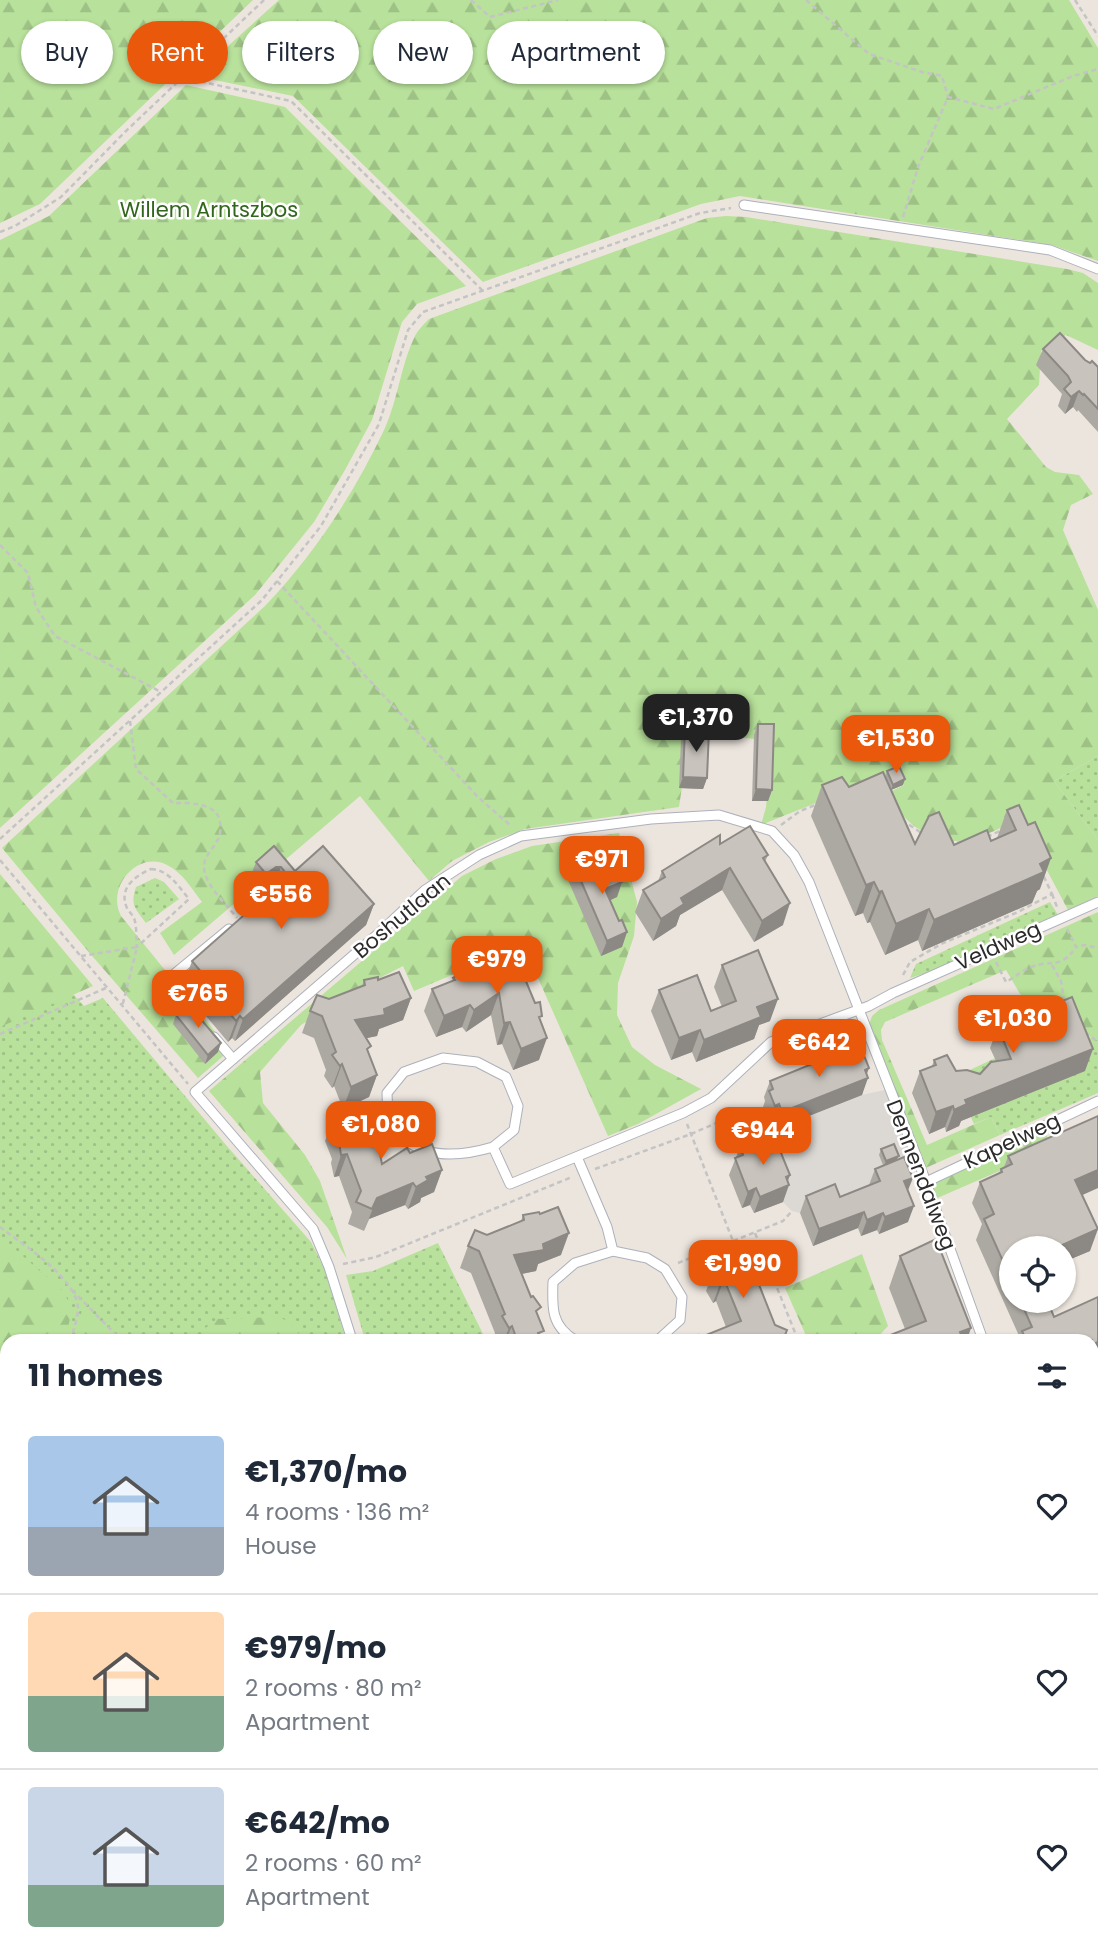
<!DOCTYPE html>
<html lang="en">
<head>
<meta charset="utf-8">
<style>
	body { margin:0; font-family:Poppins,sans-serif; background:#f2f2f3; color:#1f2937; height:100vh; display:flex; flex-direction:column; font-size:26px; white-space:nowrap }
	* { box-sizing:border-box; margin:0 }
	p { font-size:23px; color:#747a83 }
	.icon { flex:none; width:38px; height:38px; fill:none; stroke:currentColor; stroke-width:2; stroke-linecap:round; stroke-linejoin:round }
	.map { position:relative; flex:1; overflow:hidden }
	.panel { position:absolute; left:0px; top:1334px; width:1099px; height:625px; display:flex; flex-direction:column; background:#fff; border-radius:21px 21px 0 0; box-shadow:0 2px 5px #0004 }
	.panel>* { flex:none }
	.hud { position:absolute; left:21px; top:21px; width:700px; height:63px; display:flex; gap:14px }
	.controls { position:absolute; left:999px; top:1236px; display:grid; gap:14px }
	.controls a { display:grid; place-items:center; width:77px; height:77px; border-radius:50%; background:#fff; box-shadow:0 2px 5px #0004; font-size:35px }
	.price { position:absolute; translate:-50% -60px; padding:0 16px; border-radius:14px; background:#ea580c; color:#fff; font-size:23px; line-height:46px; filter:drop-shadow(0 2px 4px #0008) }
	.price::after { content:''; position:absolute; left:50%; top:42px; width:21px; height:16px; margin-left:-10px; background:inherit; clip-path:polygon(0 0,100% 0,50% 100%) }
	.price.on { background:#222; color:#fff }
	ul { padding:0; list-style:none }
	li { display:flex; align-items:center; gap:21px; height:175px; padding:0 28px }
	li+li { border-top:2px solid #e0e1e3 }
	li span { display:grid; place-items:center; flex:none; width:196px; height:140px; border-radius:7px; color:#555 }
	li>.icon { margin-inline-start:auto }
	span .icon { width:84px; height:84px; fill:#fffc; stroke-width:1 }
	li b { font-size:30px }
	h2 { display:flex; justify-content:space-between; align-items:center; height:84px; padding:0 28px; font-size:30px }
	.tag { padding:0 24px; border-radius:32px; background:#fff; box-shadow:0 2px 5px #0004; font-size:24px; line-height:63px }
	.tag.on { background:#ea580c; color:#fff }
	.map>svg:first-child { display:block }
	.grass { fill:url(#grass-dots) }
	.forest { fill:url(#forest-firs) }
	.garden { fill:#b8e19b }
	.plaza { fill:#dcd8d4 }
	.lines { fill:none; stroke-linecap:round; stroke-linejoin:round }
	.service-casing { stroke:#adb1bb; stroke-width:11 }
	.minor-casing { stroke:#adb1bb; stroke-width:20 }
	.path { stroke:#c4c4c4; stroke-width:2.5; stroke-dasharray:5 3.5; stroke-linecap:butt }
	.service { stroke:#fff; stroke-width:9 }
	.minor { stroke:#fff; stroke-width:18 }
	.wall { fill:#aca8a2 }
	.shaded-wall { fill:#8c8884 }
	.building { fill:#c8c3bc; stroke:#8c8884; stroke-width:2 }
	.labels { text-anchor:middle; stroke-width:5; stroke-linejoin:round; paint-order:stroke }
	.park-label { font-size:21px; fill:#31661c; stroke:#fff }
	.street-label { font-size:21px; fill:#2b2b2b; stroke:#fff }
</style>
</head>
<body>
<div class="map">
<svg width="1098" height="1958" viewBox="0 0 1098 1958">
	<defs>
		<pattern id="grass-dots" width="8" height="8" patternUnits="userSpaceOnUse" patternTransform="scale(1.75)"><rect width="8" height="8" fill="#b8e19b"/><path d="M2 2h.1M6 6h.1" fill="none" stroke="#9ec186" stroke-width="1.8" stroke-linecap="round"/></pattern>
		<pattern id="forest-firs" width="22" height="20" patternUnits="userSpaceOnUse" patternTransform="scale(1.75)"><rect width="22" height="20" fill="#b8e19b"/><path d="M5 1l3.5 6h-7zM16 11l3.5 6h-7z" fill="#9ec186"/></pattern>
	</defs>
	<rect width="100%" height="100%" fill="#ece5dd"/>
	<g class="grass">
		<path d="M1098 756V840L1054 781Z"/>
		<path d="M155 878 164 882 179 899 146 923C135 908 130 905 136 887Z"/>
		<path d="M1050 902 1058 915 932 971 910 978 916 964Z"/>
		<path d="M0 913 84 1006 103 998 226 1145 311 1242 325 1270 346 1340H7V1951L0 1958Z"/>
		<path d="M1072 1031 1098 1040V1093L1000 1135 991 1117 974 1124 953 1078 1042 1036Z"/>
		<path d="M438 1243 486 1340H365L346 1275 373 1271Z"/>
		<path d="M1098 1379V1412H1092V1382Z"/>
		<path d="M1092 1426H1098V1958H1080L1076 1951H1092Z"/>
		<path d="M548 1951H647L719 1954 721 1958H530Z"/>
	</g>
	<g class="forest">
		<path d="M0 0H253L40 204 0 223Z"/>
		<path d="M279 0H1069L1098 48V261L1052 245 740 196 701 204 483 282 293 96 195 76Z"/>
		<path d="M186 85 285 107 466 286 417 304 402 322 372 420 345 470 314 522 255 595 0 828V240L49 216Z"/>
		<path d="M726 216 746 217 1067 269 1083 273 1098 283V350L1066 335 1041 351 1039 385 1007 419 1046 467 1055 472 1079 475 1093 494 1071 505 1063 530 1098 610V756L1054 781 1098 840V896L1068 910 1024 827 1016 822C998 828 977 841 958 841 930 841 895 820 892 791L904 785 896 771 761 825 766 807 772 741 745 738 689 740 679 807 525 829 489 842 452 861 429 881 360 796 174 955 160 933 202 902C192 889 182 872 167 865 137 850 106 888 121 916L230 1050 198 1078 87 950 2 848 265 606C314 555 355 492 385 428 398 399 401 364 415 336 418 330 424 324 429 319L707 218Z"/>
		<path d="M619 833 637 902 634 936 618 983 617 1015 632 1047 655 1065 701 1089 638 1124 608 1136 534 969 513 955 497 956 414 991 403 966 360 988 301 1025 260 1072 263 1103 305 1155 320 1181 347 1259 327 1227 209 1091 462 876 496 859 532 846Z"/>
		<path d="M0 874 93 986 0 1027Z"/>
		<path d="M1098 912V1040L1044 1018 1020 994 1006 970 885 1022 881 1030 882 1040 927 1145 991 1117 1000 1135 921 1170 869 1025 872 1016 879 1010Z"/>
		<path d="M1045 1130 1048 1139 1043 1152 935 1199 928 1182Z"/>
		<path d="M0 1236 64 1292 72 1310 65 1340H7V1591L0 1629Z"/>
		<path d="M862 1254 888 1326 875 1340H808L785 1288Z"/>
		<path d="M82 1309 111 1340H76Z"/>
		<path d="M278 1317 288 1321 304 1340H209L204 1337V1329L218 1319Z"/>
		<path d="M7 1670V1951H454L442 1958H0V1679Z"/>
	</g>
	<path class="garden" d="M807 1951H1076L1080 1958H814Z"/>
	<path class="plaza" d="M889 1089 919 1163 869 1186 800 1213 792 1211 783 1202 780 1193 767 1136 769 1122 773 1121 777 1129 862 1095Z"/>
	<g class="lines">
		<g class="service-casing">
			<g id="service">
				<path d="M744 205 1050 250 1098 269"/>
				<path d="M194 1012 167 980 229 929"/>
				<path d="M214 1037 233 1059"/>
				<path d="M493 1147C466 1155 432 1160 407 1141 400 1135 394 1128 388 1121L387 1093 404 1072 443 1058 477 1062 506 1077 518 1106 514 1130 493 1147 510 1184 683 1113 711 1098 771 1042 869 1006 893 993 1098 902"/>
				<path d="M577 1157 607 1227 613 1251"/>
				<path d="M926 1182 1098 1101"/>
				<path d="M352 1340 329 1267 313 1229 195 1092 378 934 425 890 479 855 521 836 651 819 719 815 772 831 794 855 809 882 919 1163 983 1340"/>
				<path d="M575 1340C551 1326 552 1307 553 1282L575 1263 613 1251 647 1258 665 1269 682 1297 680 1320 658 1340"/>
				<path d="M1092 1369 1098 1366"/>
				<path d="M1092 1419 1098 1420"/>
				<path d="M725 1951 732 1958"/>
				<path d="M470 1958 485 1951"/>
			</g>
		</g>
		<g class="minor-casing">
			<path id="minor" d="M777 1951 784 1958"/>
		</g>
		<g class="path">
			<path d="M471 0 490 17 558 0"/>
			<path d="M806 0 869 54 922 72 942 76 948 97"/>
			<path d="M1075 0 1098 36"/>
			<path d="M184 78 291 101 483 291"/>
			<path d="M903 217 918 167 948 97 994 109 1073 76 1098 69"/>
			<path d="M0 232 15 226 61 197 126 131 264 0"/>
			<path d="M0 545 28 573 36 607 55 636 161 692"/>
			<path d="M277 581 478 797 511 826"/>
			<path d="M130 721 136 769 173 803C193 803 225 802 220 833 218 846 203 854 204 868 205 885 227 905 237 918"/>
			<path d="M902 820 923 834"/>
			<path d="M781 825 800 811 818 804"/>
			<path d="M987 837 1000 831"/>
			<path d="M0 839 262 600 321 526 379 424 408 330 423 312 700 213 731 208"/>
			<path d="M949 841 963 843"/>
			<path d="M0 860 188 1084"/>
			<path d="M151 869C169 870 178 886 189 899L137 947C136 938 137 926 134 918 132 914 129 912 127 908 118 888 135 876 151 869Z"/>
			<path d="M1052 894 1057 907"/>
			<path d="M1067 929 1076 947 1085 945 1098 948"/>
			<path d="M81 956 137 947 122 1007"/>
			<path d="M996 962 1006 982C1014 978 1022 970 1031 967 1052 959 1060 970 1076 947"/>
			<path d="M1052 965 1061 981 1064 1001"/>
			<path d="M903 975 910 962 941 944 1018 912 1052 894 1043 875"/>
			<path d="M1085 1032 1098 1042"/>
			<path d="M0 1034 106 988"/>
			<path d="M687 1124 733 1241"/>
			<path d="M595 1169 691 1134 721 1121 767 1136"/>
			<path d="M0 1227C23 1245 76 1277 78 1308 78 1318 73 1331 71 1340"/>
			<path d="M755 1233 798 1340"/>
			<path d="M678 1263 783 1221 792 1211"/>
			<path d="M343 1264 376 1257 572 1177"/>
			<path d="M72 1290 121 1340"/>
			<path d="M0 1666 4 1661 7 1635"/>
			<path d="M28 1958 36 1951"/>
		</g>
		<use href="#service" class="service"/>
		<use href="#minor" class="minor"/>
	</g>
	<g class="wall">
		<path d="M1043 349 1085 360 1090 363 1098 367V432L1078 410 1077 412 1073 407 1065 414 1058 406 1062 394 1036 365Z"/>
		<path d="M758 724 772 790 768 801H752L754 735Z"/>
		<path d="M685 729 707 778 703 789 679 788 681 740Z"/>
		<path d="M887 771 903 785 891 790 885 777Z"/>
		<path d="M822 785 849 787 915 844 954 845 991 841 997 838 1007 810 1040 889 1037 891 1032 903 922 951 918 940 885 955 870 922 867 923 863 913 855 916 811 816Z"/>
		<path d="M720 844 768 855 765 862 783 925 754 942 722 890 680 915 676 926 653 941 635 912 643 890 658 881 662 871Z"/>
		<path d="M256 862 295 871 374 904 366 925 235 1041 232 1038 228 1042 196 1004 198 998 184 983 192 961 274 889 268 888 259 895 248 884Z"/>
		<path d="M574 865 597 871 622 882 617 897 610 900 619 921 627 932 622 947 601 956 568 880Z"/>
		<path d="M722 965 770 1021 759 1025 754 1039 696 1062 692 1052 671 1060 651 1011 659 990 711 1011 722 1007 714 987Z"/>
		<path d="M520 968 540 1020 539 1060 513 1070 502 1044 497 1045 491 1015 466 1032 462 1027 436 1037 424 1011 432 989 452 982 453 978 476 971Z"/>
		<path d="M364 980H378L411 998 403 1020 379 1029 377 1036 367 1038 368 1054 377 1075 369 1097 343 1109 334 1086 332 1088 324 1076 326 1070 314 1038 302 1033 310 1011 329 999 362 986Z"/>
		<path d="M176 1015 218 1052 205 1064 173 1024Z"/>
		<path d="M998 1027 1085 1071 961 1121 959 1126 946 1132 945 1127 929 1134 912 1093 920 1071 932 1066 934 1060 956 1071 980 1074 996 1061 990 1048Z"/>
		<path d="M867 1075 862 1095 776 1129 773 1121 769 1122 763 1107 765 1101 764 1097 770 1081Z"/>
		<path d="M333 1120 382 1164 410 1153 442 1170 434 1192 421 1198 420 1202 408 1209 405 1205 369 1219 364 1231 348 1224 352 1212 339 1176 334 1177 331 1163 332 1159 325 1141Z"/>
		<path d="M773 1144 787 1181 783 1202 754 1213 750 1205 742 1208 729 1175 740 1147Z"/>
		<path d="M881 1149 897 1160 908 1190V1222L879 1234 877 1230 861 1236 858 1228 813 1246 800 1213 806 1196 840 1197 869 1185 875 1169 883 1165 879 1155Z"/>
		<path d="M1008 1156 1082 1195 1090 1251 1068 1260 1066 1294H1064V1248H1012V1300H1051L1048 1301 1054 1317 1098 1297V1360L1092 1363V1340H1019L1020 1338 976 1240 982 1224 972 1203 980 1182 999 1173 1001 1169 1004 1168Z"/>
		<path d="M523 1215 561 1255 538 1264 536 1271 522 1274 538 1315 541 1340H495L494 1338 495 1333 471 1273 460 1268 468 1246 521 1221Z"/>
		<path d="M713 1253 751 1265 775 1325 787 1330 784 1340H683L684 1338H699L726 1327 716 1301 713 1303 706 1291 709 1283 705 1275Z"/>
		<path d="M900 1256 967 1340H887L888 1336 905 1329 889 1288Z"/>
	</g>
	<g class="shaded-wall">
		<path d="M1079 391 1073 407 1065 414 1071 397Z"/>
		<path d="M683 777 707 778 703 789 679 788Z"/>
		<path d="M905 779 903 785 891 790 893 785Z"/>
		<path d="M756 789 772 790 768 801H752Z"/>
		<path d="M1051 858 1040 889 1037 891 1032 903 922 951 934 920Z"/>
		<path d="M276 867H281L273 889 268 888 259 895 266 874Z"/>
		<path d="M730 868 722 890 680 915 676 926 653 941 661 919 681 898Z"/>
		<path d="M622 882 617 897 600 905 605 889Z"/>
		<path d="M874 882 863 913 855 916 866 885Z"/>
		<path d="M882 891 870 922 867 923 879 892Z"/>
		<path d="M790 903 783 925 754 942 762 921Z"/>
		<path d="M374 904 366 925 235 1041 243 1019Z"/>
		<path d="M929 909 918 940 885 955 896 924Z"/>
		<path d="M627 932 622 947 601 956 607 941Z"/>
		<path d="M499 993 491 1015 466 1032 474 1010Z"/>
		<path d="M411 998 403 1020 379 1029 377 1036 347 1042 355 1020Z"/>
		<path d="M778 999 770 1021 759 1025 754 1039 696 1062 704 1040 757 1007Z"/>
		<path d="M470 1005 462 1027 436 1037 444 1016Z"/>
		<path d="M240 1016 232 1038 228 1042 236 1021Z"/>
		<path d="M510 1022 502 1044 497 1045 504 1023Z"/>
		<path d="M700 1030 692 1052 671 1060 679 1038Z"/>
		<path d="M547 1038 539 1060 513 1070 521 1049Z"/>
		<path d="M221 1043 218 1052 205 1064 208 1055Z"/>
		<path d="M1093 1049 1085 1071 961 1121 959 1126 946 1132 954 1110 965 1100Z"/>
		<path d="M342 1064 334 1086 332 1088 340 1066Z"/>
		<path d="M869 1068 865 1079 868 1078 862 1095 776 1129 782 1112Z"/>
		<path d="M377 1075 369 1097 343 1109 351 1087Z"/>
		<path d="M779 1104 773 1121 769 1122 775 1106Z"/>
		<path d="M953 1106 945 1127 929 1134 936 1112Z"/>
		<path d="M347 1154 339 1176 334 1177 341 1155Z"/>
		<path d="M899 1156 896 1161 884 1167 886 1161Z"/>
		<path d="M442 1170 434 1192 421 1198 420 1202 408 1209 416 1187 426 1177Z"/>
		<path d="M1098 1170V1188L1067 1202 1075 1180Z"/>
		<path d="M790 1175 786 1186 789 1185 783 1202 754 1213 760 1197 786 1177Z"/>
		<path d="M913 1178 906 1195 904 1181Z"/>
		<path d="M413 1183 405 1205 369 1219 364 1231 377 1198Z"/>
		<path d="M756 1188 750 1205 742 1208 748 1192Z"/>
		<path d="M914 1206 908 1222 879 1234 885 1217Z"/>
		<path d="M864 1212 858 1228 813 1246 819 1229Z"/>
		<path d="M883 1213 877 1230 861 1236 867 1220Z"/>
		<path d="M1098 1229 1090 1251 1064 1262V1248H1061L1062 1245Z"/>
		<path d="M569 1233 561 1255 538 1264 536 1271 506 1277 514 1255Z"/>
		<path d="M1074 1272 1066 1294H1064V1276Z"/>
		<path d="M724 1279 716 1301 713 1303 721 1281Z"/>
		<path d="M512 1326 506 1340H504L509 1328Z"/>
		<path d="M971 1328 967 1340H957L960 1332Z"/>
		<path d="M1098 1342V1360L1092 1363V1345Z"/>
	</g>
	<g class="building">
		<path d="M1060 333 1085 360 1090 363 1092 361 1098 367V409L1084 394 1083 395 1079 391 1071 397 1064 389 1071 382 1068 376 1043 349Z"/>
		<path d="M758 724H774L772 790 756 789Z"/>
		<path d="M685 729 709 730 707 778 683 777Z"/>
		<path d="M899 766 905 779 893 785 887 771Z"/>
		<path d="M883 772 915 844 929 816 939 812 954 845 987 830 991 841 1016 830 1007 810 1019 805 1028 825 1035 822 1051 858 1040 864 1044 872 934 920 929 909 896 924 882 891 879 892 874 882 866 885 822 785 842 777 849 787Z"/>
		<path d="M750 826 768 855 763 858 790 903 762 921 730 868 681 898 684 904 661 919 643 890 665 877 662 871 720 835V844Z"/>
		<path d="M274 846 295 871 323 846 374 904 243 1019 240 1016 236 1021 204 982 207 979 192 961 277 886 276 884 283 878 285 872 281 867H276L266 874 256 862Z"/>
		<path d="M591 857 597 871 614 864 622 882 605 889 619 921 622 920 627 932 607 941 574 865Z"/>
		<path d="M508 949 525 956 520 967 535 1003 540 1002 542 1016 539 1017 547 1038 521 1049 510 1022 504 1023 499 993 474 1010 470 1005 444 1016 432 989 455 980 453 978 473 964 476 971 503 960Z"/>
		<path d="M758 950 778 999 757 1007 761 1017 704 1040 700 1030 679 1038 659 990 697 975 711 1011 736 1001 722 965Z"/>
		<path d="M399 972 411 998 384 1009 385 1015 355 1020 371 1046 367 1049 377 1075 351 1087 342 1064 340 1066 332 1055 336 1052 322 1016 310 1011 317 995 329 999 365 985 364 980 378 977V980Z"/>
		<path d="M1072 997 1093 1049 965 1100 967 1104 954 1110 953 1106 936 1112 920 1071 936 1065 934 1060 947 1055 956 1071 967 1070 980 1074 991 1062 1011 1059 998 1027Z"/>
		<path d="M188 1004 221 1043 208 1055 176 1015Z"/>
		<path d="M856 1046 859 1055 863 1053 869 1068 865 1070 868 1078 782 1112 779 1104 775 1106 769 1091 773 1089 770 1081Z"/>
		<path d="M360 1108 370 1136 376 1134 382 1164 407 1148 410 1153 432 1144 442 1170 426 1177 428 1180 416 1187 413 1183 377 1198 372 1209 356 1202 361 1191 347 1154 341 1155 339 1142 342 1141 333 1120Z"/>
		<path d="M1098 1116V1170L1075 1180 1098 1229 1062 1245 1063 1248H1012V1281L984 1219 994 1214 980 1182 1002 1172 1001 1169 1012 1164 1008 1156Z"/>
		<path d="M769 1135 773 1144 777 1142 783 1158 790 1175 786 1177 789 1185 760 1197 756 1188 748 1192 735 1158 743 1155 740 1147Z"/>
		<path d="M894 1144 899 1156 886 1161 881 1149Z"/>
		<path d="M904 1157 913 1178 904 1181 914 1206 885 1217 883 1213 867 1220 864 1212 819 1229 806 1196 835 1184 840 1197 880 1181 875 1169Z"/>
		<path d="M558 1207 569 1233 543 1244 544 1250 514 1255 531 1297 533 1296 541 1307 536 1311 544 1331 538 1333 541 1340H523V1339L517 1340 512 1326 509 1328 502 1316 505 1314 479 1251 468 1246 475 1230 487 1235 524 1220 523 1215 539 1212 540 1214Z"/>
		<path d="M936 1239 971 1328 960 1332 963 1340H891L888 1336 926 1321 900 1256Z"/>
		<path d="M740 1243 743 1250 746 1249 753 1260 750 1262 775 1325 787 1330 783 1340H685L684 1338 698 1335 699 1338 741 1321 724 1279 721 1281 714 1269 719 1266 713 1253 723 1247Z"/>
		<path d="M1064 1251 1074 1272 1064 1276Z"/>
		<path d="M1098 1297V1342L1092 1345V1340H1026L1022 1331 1032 1327 1020 1300H1047L1054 1317Z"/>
	</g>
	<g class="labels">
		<g class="park-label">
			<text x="209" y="217">Willem Arntszbos</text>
		</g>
		<g class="street-label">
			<text transform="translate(402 916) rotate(-40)" y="7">Boshutlaan</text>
			<text transform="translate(998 946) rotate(-24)" y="7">Veldweg</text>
			<text transform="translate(1012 1141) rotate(-25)" y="7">Kapelweg</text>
			<text transform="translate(921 1175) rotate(69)" y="7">Dennendalweg</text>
		</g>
	</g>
</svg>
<div class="controls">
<a><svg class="icon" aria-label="locate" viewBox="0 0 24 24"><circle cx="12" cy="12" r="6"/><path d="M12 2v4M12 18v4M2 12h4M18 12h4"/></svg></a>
</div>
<b class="price on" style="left:696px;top:754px">€1,370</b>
<b class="price" style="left:896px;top:775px">€1,530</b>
<b class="price" style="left:602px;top:896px">€971</b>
<b class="price" style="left:281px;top:931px">€556</b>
<b class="price" style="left:497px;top:996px">€979</b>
<b class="price" style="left:198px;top:1030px">€765</b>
<b class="price" style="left:1013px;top:1055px">€1,030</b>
<b class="price" style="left:819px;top:1079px">€642</b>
<b class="price" style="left:381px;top:1161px">€1,080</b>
<b class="price" style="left:763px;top:1167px">€944</b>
<b class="price" style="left:743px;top:1300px">€1,990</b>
<div class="hud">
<a class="tag">Buy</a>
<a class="tag on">Rent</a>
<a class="tag">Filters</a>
<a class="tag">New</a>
<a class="tag">Apartment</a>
</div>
<section class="panel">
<h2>11 homes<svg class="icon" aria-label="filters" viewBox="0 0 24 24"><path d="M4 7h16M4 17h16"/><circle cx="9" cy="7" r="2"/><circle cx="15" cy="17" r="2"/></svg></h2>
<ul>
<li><span style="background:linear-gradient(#a9c7e8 65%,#9aa5b1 0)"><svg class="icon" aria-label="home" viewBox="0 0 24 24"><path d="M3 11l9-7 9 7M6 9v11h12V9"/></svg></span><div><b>€1,370/mo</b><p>4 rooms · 136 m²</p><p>House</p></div><svg class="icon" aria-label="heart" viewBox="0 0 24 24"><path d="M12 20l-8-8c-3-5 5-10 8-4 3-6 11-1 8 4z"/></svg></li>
<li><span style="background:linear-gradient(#ffd9b3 60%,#7fa58c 0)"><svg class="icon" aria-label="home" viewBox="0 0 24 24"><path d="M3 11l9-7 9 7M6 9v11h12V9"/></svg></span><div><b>€979/mo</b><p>2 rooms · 80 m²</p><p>Apartment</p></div><svg class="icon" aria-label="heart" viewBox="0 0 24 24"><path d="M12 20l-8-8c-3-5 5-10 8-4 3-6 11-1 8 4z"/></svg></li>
<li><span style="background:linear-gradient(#c9d6e8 70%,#7fa58c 0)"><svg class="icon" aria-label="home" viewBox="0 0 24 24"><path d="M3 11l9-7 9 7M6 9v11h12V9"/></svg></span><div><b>€642/mo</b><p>2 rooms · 60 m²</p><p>Apartment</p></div><svg class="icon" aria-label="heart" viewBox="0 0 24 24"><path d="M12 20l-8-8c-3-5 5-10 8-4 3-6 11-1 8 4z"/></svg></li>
</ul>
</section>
</div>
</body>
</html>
